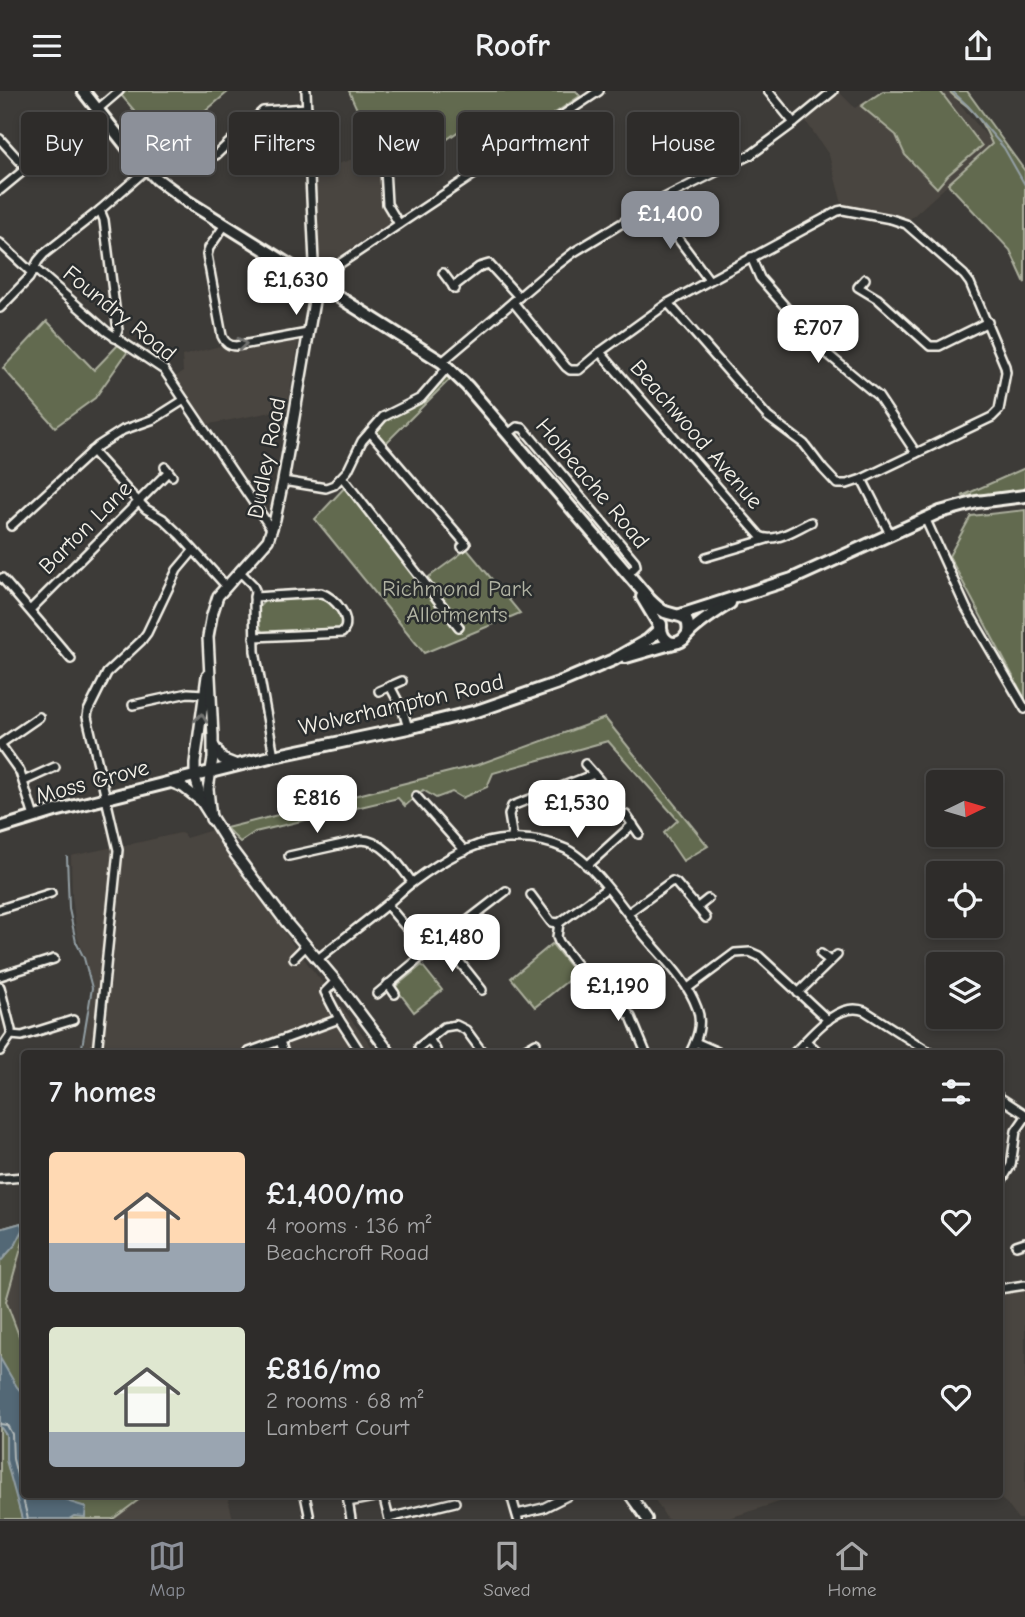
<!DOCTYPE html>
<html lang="en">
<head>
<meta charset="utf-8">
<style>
	body { margin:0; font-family:"Comic Neue",sans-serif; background:#363432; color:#f1f3f6; height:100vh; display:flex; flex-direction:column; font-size:26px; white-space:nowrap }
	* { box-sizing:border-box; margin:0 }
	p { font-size:23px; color:#a7a7a8 }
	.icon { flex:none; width:38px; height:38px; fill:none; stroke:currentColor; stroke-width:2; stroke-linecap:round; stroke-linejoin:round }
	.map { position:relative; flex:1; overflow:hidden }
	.panel { position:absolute; left:21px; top:959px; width:982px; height:448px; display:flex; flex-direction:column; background:#2e2c2a; border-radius:7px; box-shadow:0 4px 10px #0003,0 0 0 2px #494847 }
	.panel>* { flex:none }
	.guide { position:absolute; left:21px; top:21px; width:984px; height:63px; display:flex; gap:14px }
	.needle { width:46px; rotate:85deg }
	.controls { position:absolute; left:926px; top:679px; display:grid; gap:14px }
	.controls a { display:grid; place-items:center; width:77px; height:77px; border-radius:7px; background:#2e2c2a; box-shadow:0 4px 10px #0003,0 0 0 2px #494847; font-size:35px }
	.price { position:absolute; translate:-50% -60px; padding:0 16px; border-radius:14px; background:#fff; color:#222; font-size:23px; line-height:46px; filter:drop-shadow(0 2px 4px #0008) }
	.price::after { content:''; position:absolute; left:50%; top:42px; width:21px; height:16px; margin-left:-10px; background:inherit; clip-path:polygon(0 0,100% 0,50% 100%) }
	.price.active { background:#8c9099; color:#fff }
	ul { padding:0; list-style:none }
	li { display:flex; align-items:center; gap:21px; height:175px; padding:0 28px }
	li span { display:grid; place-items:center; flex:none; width:196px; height:140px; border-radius:7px; color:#555 }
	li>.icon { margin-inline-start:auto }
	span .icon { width:84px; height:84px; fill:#fffc; stroke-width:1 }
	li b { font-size:30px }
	h2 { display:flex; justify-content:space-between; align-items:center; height:84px; padding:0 28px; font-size:30px }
	.pill { padding:0 24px; border-radius:7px; background:#2e2c2a; box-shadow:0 4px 10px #0003,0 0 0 2px #494847; font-size:24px; line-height:63px }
	.pill.active { background:#8c9099; color:#fff }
	header { display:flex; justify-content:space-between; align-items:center; height:91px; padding:0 28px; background:#2e2c2a; font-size:32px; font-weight:600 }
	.tabs { display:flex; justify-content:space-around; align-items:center; height:98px; border-top:2px solid #494847; background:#2e2c2a; font-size:19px; color:#a7a7a8 }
	.tabs a { display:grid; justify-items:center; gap:4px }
	.tabs .active { color:#8c9099 }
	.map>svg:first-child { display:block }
	.built { fill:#4a453f }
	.green { fill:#626a50; stroke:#abae9c; stroke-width:2 }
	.water { fill:#526876; stroke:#939fa4; stroke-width:2 }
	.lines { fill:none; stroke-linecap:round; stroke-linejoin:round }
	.shore { stroke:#b3baba; stroke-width:2 }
	.stream { stroke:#939fa4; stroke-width:2 }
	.minor-casing { stroke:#f4f1e8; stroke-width:12 }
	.major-casing { stroke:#f4f1e8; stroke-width:14 }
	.highway-casing { stroke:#f4f1e8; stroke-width:16 }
	.minor { stroke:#2a2d2e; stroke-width:7 }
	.major { stroke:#2a2d2e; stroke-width:9 }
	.highway { stroke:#2a2d2e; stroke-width:10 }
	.oneway { stroke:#71726f }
	.labels { text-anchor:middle; stroke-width:5; stroke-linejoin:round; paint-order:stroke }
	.street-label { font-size:23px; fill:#f4f1e8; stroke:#2a2d2e }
	.park-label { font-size:23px; fill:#b2b4a4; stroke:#2a2d2e }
</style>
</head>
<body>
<header><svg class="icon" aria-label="menu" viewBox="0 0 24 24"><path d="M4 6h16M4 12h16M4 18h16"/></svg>Roofr<svg class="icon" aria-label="share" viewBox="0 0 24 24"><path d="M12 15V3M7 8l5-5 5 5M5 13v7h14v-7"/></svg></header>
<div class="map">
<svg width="1025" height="1428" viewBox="0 0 1025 1428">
	<rect width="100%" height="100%" fill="#3d3b38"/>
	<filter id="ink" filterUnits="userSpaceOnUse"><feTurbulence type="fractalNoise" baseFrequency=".0143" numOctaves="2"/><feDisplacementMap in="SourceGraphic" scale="14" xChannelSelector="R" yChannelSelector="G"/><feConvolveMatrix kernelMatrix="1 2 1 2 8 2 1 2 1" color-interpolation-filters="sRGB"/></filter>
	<g filter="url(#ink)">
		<g class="built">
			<path d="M838 0 855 17 881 0H949L993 53 910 128 842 113 829 64 805 29Z"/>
			<path d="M376 61 380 72 386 119 392 130 333 169 318 170 312 81Z"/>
			<path d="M299 248 287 318 204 334 175 286 183 281 182 265 220 255 223 251 232 257Z"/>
			<path d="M212 739 294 855 377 962H101L118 824 123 755 180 742 183 743 186 747Z"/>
			<path d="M114 756 92 962H83L93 896 86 870 77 845 72 805 71 765Z"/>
			<path d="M24 1147V1258L6 1210Z"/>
			<path d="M1025 1198V1428H1018L1007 1413 996 1404H999V1203Z"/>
			<path d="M179 1404H227L233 1428H113L141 1407Z"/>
			<path d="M652 1404H801L726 1428H667Z"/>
		</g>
		<g class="green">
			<path d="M127 0H229L187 36 167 58 121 4Z"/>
			<path d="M349 0H576L580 5 496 62 474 35 469 33 416 70 402 44 380 54C366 38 357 20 349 0Z"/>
			<path d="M883 0H940L982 55 948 84 937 97 905 64 896 44 861 15Z"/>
			<path d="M949 0H967L1025 80V192L1010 159 948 93 992 53C986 38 979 25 967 15 960 9 954 6 949 0Z"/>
			<path d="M47 230 94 279 118 254 128 260 95 307 55 336 3 277Z"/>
			<path d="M446 285 450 288 384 354 376 342C381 325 413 318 426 305 433 298 438 290 446 285Z"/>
			<path d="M1025 377V400L962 405Z"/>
			<path d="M346 395 426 488 467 458 520 522 424 562 315 428Z"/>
			<path d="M1025 419V608L949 465 971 425Z"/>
			<path d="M324 505 341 524 345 530 340 540 264 543C253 531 253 517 268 508Z"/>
			<path d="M605 627 708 755 683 770 664 742 678 729 608 650 493 682 487 696 462 707 452 701 436 707 423 699 405 715 398 707 255 741 240 751 226 737 477 674Z"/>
			<path d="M552 853 576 883 535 916 511 887Z"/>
			<path d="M422 874 442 899 414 921 395 896Z"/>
			<path d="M21 1132 24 1147 6 1210 24 1258V1404H141V1407L113 1428H0V1138Z"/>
		</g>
		<g class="water">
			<path d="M21 1132 23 1139 16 1153 0 1171V1138Z"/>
			<path d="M0 1267 17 1296 24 1304V1404H63L62 1405 70 1411 86 1416 85 1426 74 1425 69 1428H22L6 1369V1344L0 1335Z"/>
		</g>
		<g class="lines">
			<path class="shore" d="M0 1333 7 1334 12 1343 13 1368 28 1428"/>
			<g class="stream">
				<path d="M952 0 968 15 1004 57 1025 94"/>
				<path d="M67 766 69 818 76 851 84 867 92 897 81 962"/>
			</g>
			<g class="minor-casing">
				<g id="minor">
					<path d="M306 0 314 171 313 182 310 185"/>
					<path d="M768 0 794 32"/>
					<path d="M98 18 119 0"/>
					<path d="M248 34 274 58 308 57"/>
					<path d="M0 48 26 77"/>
					<path d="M667 49 681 41H689L697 37 724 77"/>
					<path d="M378 57 385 77 387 113 399 133"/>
					<path d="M216 64 263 20 307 17"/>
					<path d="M0 99 46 61 60 58 103 26"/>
					<path d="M653 114 709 189"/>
					<path d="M100 119 104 129 117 232 118 239 115 247"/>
					<path d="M225 134 209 157 207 164 222 245C225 252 229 255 236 255L308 242"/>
					<path d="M0 152 32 182"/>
					<path d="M751 166 760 187 824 260 878 305 916 362"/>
					<path d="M34 177 106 240 164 279 272 439"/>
					<path d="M443 182 455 198"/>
					<path d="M325 186 332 178 599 0"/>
					<path d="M865 188 858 196 878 208 930 255H939L988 231"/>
					<path d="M453 196 479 176 489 173 519 206"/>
					<path d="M513 211 566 276 570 279H579L600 261 668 212 838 120 843 119 891 128 906 133 964 184 970 192 1005 275 1006 281 999 319 992 326 862 388 847 393H837L823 378 804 353 768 326 668 212"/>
					<path d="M0 217 29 187 38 170 44 163 100 119 147 78"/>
					<path d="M600 261 760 445C775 453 797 437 811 431"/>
					<path d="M442 271 547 182 574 161 662 108 752 63 794 32 833 0"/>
					<path d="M370 341 466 453 462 456"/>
					<path d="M508 343 517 336 523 337 635 470 636 475 628 483"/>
					<path d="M92 360 130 402 146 418 163 428 180 444 227 496"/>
					<path d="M165 376 172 385"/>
					<path d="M342 386 459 536"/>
					<path d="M862 388 890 443"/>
					<path d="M283 390 326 397 334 394 348 379 362 350 383 326 421 307 448 276"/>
					<path d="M925 427 966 517 1025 618"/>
					<path d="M11 435 98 355 123 339 154 328 184 309"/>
					<path d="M706 466 767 448"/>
					<path d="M240 481 252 493 255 499 254 512 255 560 274 665"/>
					<path d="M2 487 71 568"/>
					<path d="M30 519 168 381"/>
					<path d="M254 546 342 542C354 529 335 506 321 502L254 506"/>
					<path d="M390 595 403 620 408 637"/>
					<path d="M379 600 402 590"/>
					<path d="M133 614 188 602 204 603"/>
					<path d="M0 653 20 681 34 726"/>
					<path d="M0 653 39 626"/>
					<path d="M585 673 600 690"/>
					<path d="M24 690 55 676"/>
					<path d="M416 705 465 760"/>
					<path d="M626 724 639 743"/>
					<path d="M513 748 509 724 512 715 594 683"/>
					<path d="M289 765 361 749C384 749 400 775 412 791"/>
					<path d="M587 775 633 733"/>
					<path d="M531 804 551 831 559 832 557 846 559 851 582 881"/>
					<path d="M698 816 708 808"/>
					<path d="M0 818 51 802"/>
					<path d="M628 822 672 790 676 792 706 827"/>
					<path d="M559 832 607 797"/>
					<path d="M443 850 482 899"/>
					<path d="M427 861 506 800"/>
					<path d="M821 863 830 870"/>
					<path d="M294 867 306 855"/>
					<path d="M318 868C340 850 363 833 385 815 394 808 403 798 413 791 437 773 468 753 498 749 521 746 545 748 566 758 594 772 624 819 644 844 662 866 687 889 697 917 703 933 697 948 690 962"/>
					<path d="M0 885 54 868"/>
					<path d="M336 890 325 901 339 928"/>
					<path d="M603 891 631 926 646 962"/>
					<path d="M388 893 395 903"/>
					<path d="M0 896 11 939V944L0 960"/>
					<path d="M688 897 735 862 750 861 759 865 828 929"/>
					<path d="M798 902 837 864"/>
					<path d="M377 903 427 861 387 814"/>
					<path d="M11 944 22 945 73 929"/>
					<path d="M429 948 436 959"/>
					<path d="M280 950 284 962"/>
					<path d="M806 950 819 962"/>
					<path d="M695 951 720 962"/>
					<path d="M419 956 444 936 456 934 466 939 483 962"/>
					<path d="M97 962 118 759 87 626 88 620 107 582 141 550 147 542 177 479 193 460"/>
					<path d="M250 962 249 961 339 928 361 962"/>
					<path d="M519 962 536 952"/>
					<path d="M794 962C811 945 838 909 865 920L931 962"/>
					<path d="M999 1006 1025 1023"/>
					<path d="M0 1088 24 1086"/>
					<path d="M999 1094 1011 1074 1016 1040 1025 1027"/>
					<path d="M1016 1154 1025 1151"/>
					<path d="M999 1198 1025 1194"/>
					<path d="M305 1404 310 1428"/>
					<path d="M347 1404 351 1428"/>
					<path d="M383 1404 389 1428"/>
					<path d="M511 1404 518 1428"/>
					<path d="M348 1411 384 1404"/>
					<path d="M517 1423 543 1417 569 1404"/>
					<path d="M389 1427 455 1411"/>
				</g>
			</g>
			<g class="major-casing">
				<g id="major">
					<path d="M207 585 195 672V686L203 713 232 759 286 831 336 890 390 962"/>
					<path d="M214 655 222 668 237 674"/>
					<path d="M170 691 183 696 202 711"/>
					<path d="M211 728 208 698 213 667V645L208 546 212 524 218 505 268 449 275 428 283 390 314 210 316 202 322 198"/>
					<path d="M630 1404 647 1428"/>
				</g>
			</g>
			<g class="highway-casing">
				<g id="highway">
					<path d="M83 0 131 61 157 88 187 110 299 180 310 185 322 198 334 203 442 271 467 295 650 509C655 514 659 518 665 521 678 526 691 522 688 543"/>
					<path d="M642 506 660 536"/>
					<path d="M680 524 792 488 940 421 977 411 1025 405"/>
					<path d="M661 533C660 545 669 557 681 550 686 547 685 545 689 542 701 530 716 521 730 512"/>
					<path d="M626 566 674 552"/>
					<path d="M0 737 55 720 274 665 408 637 477 620 561 591 613 569 648 549 660 538"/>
				</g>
			</g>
			<use href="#minor" class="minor"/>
			<use href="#major" class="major"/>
			<use href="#highway" class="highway"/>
		</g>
		<defs><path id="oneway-chevron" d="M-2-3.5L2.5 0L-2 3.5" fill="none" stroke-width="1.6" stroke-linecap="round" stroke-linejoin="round" transform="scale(1.75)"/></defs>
		<g class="oneway">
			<use href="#oneway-chevron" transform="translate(242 253) rotate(-5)"/>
			<use href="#oneway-chevron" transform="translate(201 627) rotate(-83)"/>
		</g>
	</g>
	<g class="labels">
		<g class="street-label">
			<text transform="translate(120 222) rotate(39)" y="8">Foundry Road</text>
			<text transform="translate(697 343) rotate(49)" y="8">Beachwood Avenue</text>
			<text transform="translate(266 367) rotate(-79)" y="8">Dudley Road</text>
			<text transform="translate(593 392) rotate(50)" y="8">Holbeache Road</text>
			<text transform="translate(85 436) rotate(-45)" y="8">Barton Lane</text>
			<text transform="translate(401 613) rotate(-13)" y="8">Wolverhampton Road</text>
			<text transform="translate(92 690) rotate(-15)" y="8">Moss Grove</text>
		</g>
		<g class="park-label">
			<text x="457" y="505">Richmond Park<tspan x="457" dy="26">Allotments</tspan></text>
		</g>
	</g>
</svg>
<div class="controls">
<a><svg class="needle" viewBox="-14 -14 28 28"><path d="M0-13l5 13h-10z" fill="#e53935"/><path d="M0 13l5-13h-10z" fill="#a7a7a8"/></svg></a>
<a><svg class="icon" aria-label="locate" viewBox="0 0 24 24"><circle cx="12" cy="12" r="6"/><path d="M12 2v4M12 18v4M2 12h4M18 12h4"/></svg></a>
<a><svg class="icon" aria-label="layers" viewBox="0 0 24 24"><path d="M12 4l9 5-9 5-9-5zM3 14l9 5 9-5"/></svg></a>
</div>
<b class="price active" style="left:670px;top:160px">£1,400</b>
<b class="price" style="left:296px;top:226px">£1,630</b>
<b class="price" style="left:818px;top:274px">£707</b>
<b class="price" style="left:317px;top:744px">£816</b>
<b class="price" style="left:577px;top:749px">£1,530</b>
<b class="price" style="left:452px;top:883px">£1,480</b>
<b class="price" style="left:618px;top:932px">£1,190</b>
<div class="guide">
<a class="pill">Buy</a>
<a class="pill active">Rent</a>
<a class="pill">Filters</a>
<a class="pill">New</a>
<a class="pill">Apartment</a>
<a class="pill">House</a>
</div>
<section class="panel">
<h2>7 homes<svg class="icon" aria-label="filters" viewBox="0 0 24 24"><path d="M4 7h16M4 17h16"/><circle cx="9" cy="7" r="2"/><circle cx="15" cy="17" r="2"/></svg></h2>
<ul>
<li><span style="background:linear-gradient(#ffd9b3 65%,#9aa5b1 0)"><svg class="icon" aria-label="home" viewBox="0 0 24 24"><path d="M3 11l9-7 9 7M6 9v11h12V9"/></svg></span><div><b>£1,400/mo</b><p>4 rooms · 136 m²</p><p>Beachcroft Road</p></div><svg class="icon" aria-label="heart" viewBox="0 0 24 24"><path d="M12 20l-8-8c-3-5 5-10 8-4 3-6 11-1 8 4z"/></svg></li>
<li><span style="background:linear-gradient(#dfe7d0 75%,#9aa5b1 0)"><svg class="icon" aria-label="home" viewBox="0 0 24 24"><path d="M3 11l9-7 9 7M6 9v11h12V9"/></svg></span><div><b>£816/mo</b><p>2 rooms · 68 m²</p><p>Lambert Court</p></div><svg class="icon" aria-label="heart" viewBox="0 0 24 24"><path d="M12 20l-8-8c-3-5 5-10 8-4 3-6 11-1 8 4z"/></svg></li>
</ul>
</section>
</div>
<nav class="tabs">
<a class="active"><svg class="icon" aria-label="map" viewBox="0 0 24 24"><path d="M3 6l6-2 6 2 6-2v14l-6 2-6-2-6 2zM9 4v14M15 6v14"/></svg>Map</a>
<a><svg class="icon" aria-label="saved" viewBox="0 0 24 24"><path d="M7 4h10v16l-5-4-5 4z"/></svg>Saved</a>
<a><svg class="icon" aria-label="home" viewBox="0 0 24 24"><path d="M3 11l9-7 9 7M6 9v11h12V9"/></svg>Home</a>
</nav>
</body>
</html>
